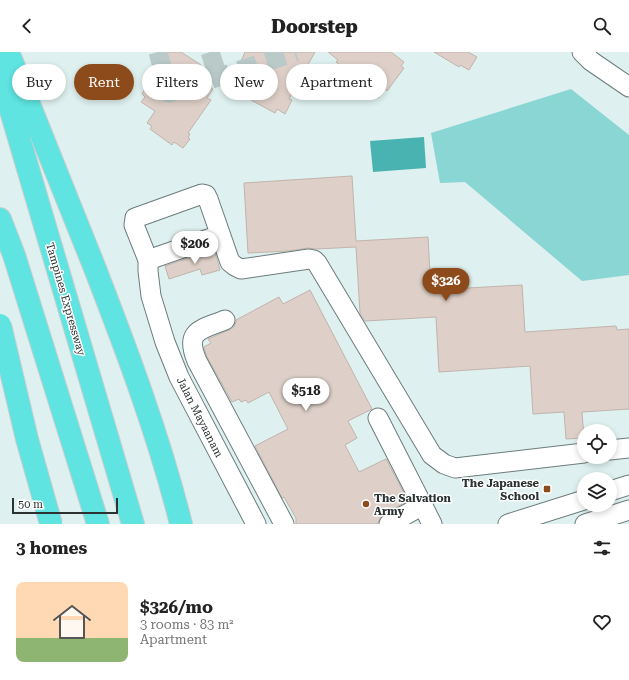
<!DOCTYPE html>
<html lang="en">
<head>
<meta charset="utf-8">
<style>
	body { margin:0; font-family:"Roboto Serif",serif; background:#f6f6f6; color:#222; height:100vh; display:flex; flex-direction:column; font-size:15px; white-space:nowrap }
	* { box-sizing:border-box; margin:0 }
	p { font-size:13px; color:#767676 }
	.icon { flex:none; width:22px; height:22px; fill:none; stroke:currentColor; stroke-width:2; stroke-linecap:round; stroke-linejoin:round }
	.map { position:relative; height:472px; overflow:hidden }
	.sheet { display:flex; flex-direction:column; background:#fff; flex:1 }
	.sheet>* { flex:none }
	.banner { position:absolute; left:12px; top:12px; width:400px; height:36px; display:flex; gap:8px }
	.tools { position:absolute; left:577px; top:372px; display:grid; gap:8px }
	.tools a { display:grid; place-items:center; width:40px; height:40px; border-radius:50%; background:#fff; box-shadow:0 2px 6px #0003; font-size:20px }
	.scale { position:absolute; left:12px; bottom:10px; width:106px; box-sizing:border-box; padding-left:4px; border:2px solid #2b3232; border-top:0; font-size:11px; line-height:14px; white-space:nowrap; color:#2b3232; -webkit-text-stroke:3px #fff; paint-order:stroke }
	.price { position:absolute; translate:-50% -34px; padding:0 9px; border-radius:14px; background:#fff; color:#222; font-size:13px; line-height:26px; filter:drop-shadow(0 1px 2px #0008) }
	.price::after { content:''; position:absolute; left:50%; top:24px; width:12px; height:9px; margin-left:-6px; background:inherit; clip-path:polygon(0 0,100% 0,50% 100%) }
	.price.current { background:#8d4a1a; color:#fff }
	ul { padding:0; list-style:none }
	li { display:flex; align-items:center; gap:12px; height:100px; padding:0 16px }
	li+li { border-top:1px solid #e0e0e0 }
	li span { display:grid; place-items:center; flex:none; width:112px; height:80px; border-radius:8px; color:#555 }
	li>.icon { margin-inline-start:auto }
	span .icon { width:48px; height:48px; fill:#fffc; stroke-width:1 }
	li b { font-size:17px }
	h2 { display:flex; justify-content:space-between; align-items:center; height:48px; padding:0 16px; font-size:17px }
	.pill { padding:0 14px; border-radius:18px; background:#fff; box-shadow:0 2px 6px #0003; font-size:14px; line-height:36px }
	.pill.current { background:#8d4a1a; color:#fff }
	header { display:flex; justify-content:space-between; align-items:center; height:52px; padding:0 16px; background:#fff; font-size:18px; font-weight:800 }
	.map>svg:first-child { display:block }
	.green { fill:#89d6d4 }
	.water { fill:#49b3b1 }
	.building { fill:#ded0c8; stroke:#c1b4ac }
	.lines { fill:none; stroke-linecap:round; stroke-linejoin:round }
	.minor-tunnel { stroke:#bacac9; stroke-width:19; stroke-dasharray:19 10; stroke-linecap:butt }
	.minor-casing { stroke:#6c7c7c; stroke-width:21 }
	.highway-casing { stroke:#cccece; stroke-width:24 }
	.minor { stroke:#fff; stroke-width:19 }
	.highway { stroke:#5fe4e1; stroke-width:22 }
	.highway-bridge-casing { stroke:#cccece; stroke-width:24; stroke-linecap:butt }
	.highway-bridge { stroke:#5fe4e1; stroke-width:22 }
	.poi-dot { fill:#8d4a1a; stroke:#fff; stroke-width:1.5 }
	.labels { text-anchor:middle; stroke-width:3; stroke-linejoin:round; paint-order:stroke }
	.street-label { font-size:11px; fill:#2b3232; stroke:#fff }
	.poi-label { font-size:11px; font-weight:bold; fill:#2b3232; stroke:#fff; text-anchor:end }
</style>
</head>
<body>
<header><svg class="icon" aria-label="back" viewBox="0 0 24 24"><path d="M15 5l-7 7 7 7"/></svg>Doorstep<svg class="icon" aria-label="search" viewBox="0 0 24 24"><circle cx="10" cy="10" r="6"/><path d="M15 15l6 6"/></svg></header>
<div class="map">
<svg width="629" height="472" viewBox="0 0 629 472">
	<rect width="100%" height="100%" fill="#def0ef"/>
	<path class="green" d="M571 37 629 83V223L582 229 465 130 440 131 431 81Z"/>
	<path class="water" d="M424 85 426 116 373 120 370 89Z"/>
	<g class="building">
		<path d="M167 0H181L201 13 199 16 204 20 199 28 213 37 207 46 211 48 188 81 190 82 188 86 190 87 183 96 174 90 172 93 150 77 152 74 147 71 155 59 141 50 145 45 142 42Z"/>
		<path d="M245 0H315L289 47 292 48 285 62 277 57 275 61 251 48 252 44 248 42 254 29 239 21 242 16 239 14Z"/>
		<path d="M328 0H391L404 10 401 14 404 16 387 39 385 37 378 46 369 40 371 38 367 35 368 34 336 10 338 8Z"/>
		<path d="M434 0H468L477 5 469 18 460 13 459 15Z"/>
		<path d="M352 124 356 189 428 185 431 238 522 233 525 280 616 274 617 278 629 277V357L582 360 584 386 566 387 564 360 533 362 530 314 439 320 436 265 365 269 360 261 356 195 316 197 308 196 289 199 248 201 244 131Z"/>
		<path d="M214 197 220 218 202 223 200 217 169 227 165 214Z"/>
		<path d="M310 238 372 357 348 369 357 386 345 393 359 420 386 407 408 449 384 462 380 466 378 471 376 472H296V466L284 445 282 446 255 394 288 377 269 340 248 351 246 348 241 350 239 347 232 350 207 305 204 296V295L211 291 208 287 229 278 234 275 236 270V268L279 245 283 252Z"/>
	</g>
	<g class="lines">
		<g class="minor-tunnel">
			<path d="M158 0 169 41 296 0"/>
			<path d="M210 0 218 24"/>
		</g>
		<g class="minor-casing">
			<g id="minor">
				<path d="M582 0 591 9 629 35"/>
				<path d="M148 208 220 183"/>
				<path d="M225 268C201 278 184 278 197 309L284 472"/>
				<path d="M378 366 429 466 432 472"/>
				<path d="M610 398 629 396"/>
				<path d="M610 439 629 433"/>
				<path d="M256 472 179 325 165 290 151 244 148 219V208L134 173 135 166 202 142 206 143 208 147 230 210 235 214 241 217 309 207 314 208 317 211 432 403 444 412 455 416 584 401"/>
				<path d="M389 472 423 453"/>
				<path d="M508 472 584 448"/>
				<path d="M585 472 629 458"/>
			</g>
		</g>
		<g class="highway-casing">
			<g id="highway">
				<path d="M5 0 11 7C39 76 67 145 94 214 127 299 159 384 181 472"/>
				<path d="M0 22 133 472"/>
				<path d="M0 167 14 203 98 472"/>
			</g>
		</g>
		<use href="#minor" class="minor"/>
		<use href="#highway" class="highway"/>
		<g class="highway-bridge-casing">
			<path id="highway-bridge" d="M0 273 27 387 51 472"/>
		</g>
		<use href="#highway-bridge" class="highway-bridge"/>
	</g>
	<g class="poi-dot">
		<rect x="543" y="433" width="8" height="8" rx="2"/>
		<circle cx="366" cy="452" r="4"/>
	</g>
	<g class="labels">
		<g class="street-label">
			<text transform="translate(66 247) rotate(74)" y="4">Tampines Expressway</text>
			<text transform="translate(200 365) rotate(63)" y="4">Jalan Mayaanam</text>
		</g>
		<g class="poi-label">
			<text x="539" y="435">The Japanese<tspan x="539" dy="13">School</tspan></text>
			<text x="374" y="450" text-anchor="start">The Salvation<tspan x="374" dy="13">Army</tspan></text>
		</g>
	</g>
</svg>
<div class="tools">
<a><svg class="icon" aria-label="locate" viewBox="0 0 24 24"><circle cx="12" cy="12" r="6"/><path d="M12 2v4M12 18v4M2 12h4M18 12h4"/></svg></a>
<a><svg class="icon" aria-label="layers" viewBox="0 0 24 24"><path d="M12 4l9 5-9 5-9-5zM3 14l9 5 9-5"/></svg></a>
</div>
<div class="scale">50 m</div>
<b class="price" style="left:195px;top:213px">$206</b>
<b class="price current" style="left:446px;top:250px">$326</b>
<b class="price" style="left:306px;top:360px">$518</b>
<div class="banner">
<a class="pill">Buy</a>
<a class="pill current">Rent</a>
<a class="pill">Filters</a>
<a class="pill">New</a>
<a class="pill">Apartment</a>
</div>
</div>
<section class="sheet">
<h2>3 homes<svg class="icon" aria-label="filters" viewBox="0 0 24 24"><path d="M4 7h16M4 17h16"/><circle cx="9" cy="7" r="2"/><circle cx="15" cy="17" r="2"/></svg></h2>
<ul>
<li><span style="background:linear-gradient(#ffd9b3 70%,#8fb573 0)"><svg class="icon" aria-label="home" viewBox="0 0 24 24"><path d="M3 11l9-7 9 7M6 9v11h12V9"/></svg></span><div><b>$326/mo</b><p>3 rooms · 83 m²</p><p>Apartment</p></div><svg class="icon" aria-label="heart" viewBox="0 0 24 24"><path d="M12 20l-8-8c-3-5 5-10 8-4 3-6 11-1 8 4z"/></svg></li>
</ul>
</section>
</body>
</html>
